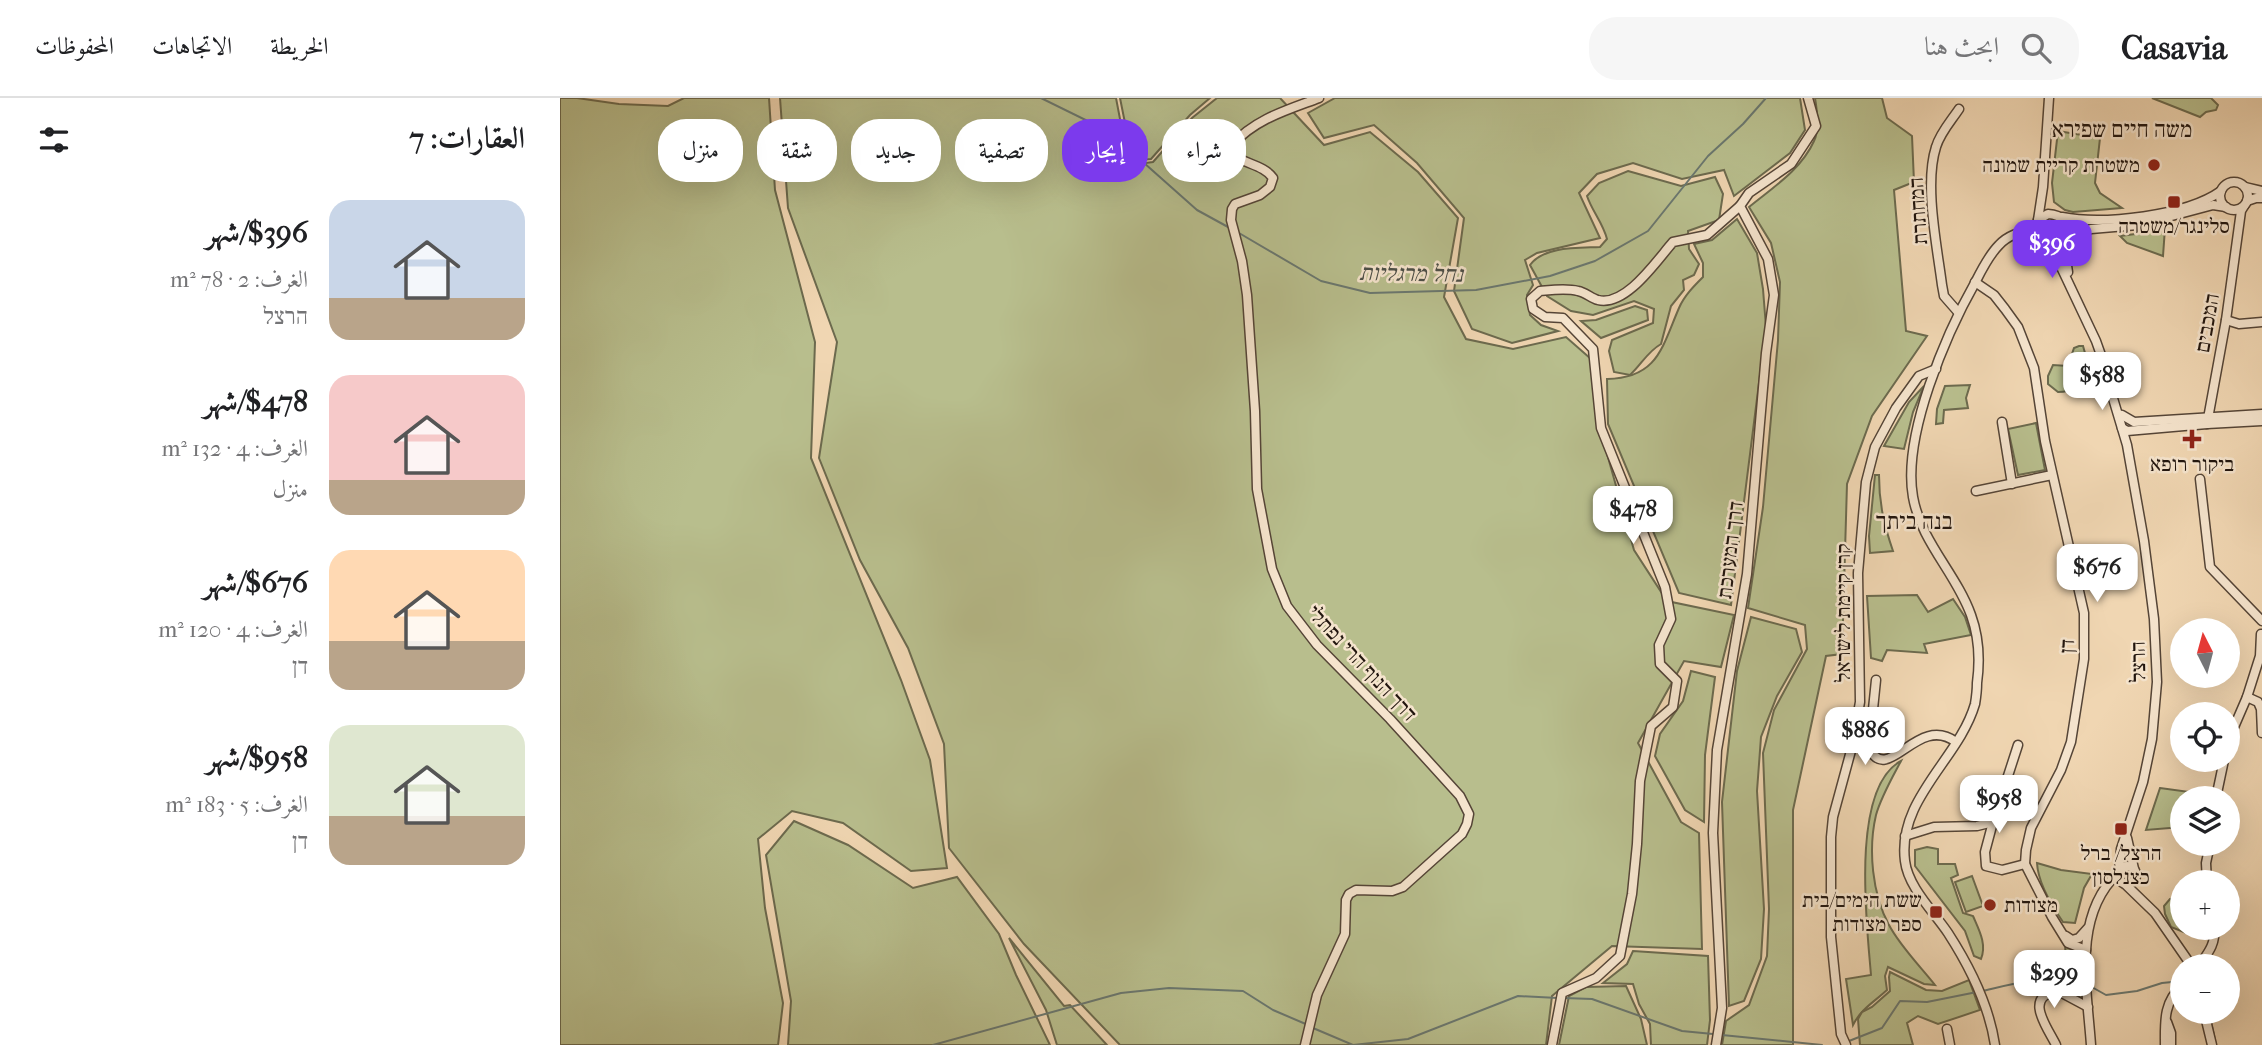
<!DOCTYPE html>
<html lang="ar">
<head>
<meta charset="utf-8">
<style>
	body { margin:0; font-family:"IM FELL French Canon",Amiri,"Frank Ruhl Libre",serif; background:#f6f6f6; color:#202124; direction:rtl; height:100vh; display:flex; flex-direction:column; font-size:26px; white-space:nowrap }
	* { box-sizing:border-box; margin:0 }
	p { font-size:23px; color:#757577 }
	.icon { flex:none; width:38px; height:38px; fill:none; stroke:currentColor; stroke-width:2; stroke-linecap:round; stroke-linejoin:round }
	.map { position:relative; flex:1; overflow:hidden; direction:ltr }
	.drawer { display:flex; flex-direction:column; background:#fff; width:560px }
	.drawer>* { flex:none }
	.banner { position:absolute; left:21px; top:21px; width:665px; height:63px; direction:rtl; display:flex; gap:14px }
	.needle { width:46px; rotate:354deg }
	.controls { position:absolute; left:1610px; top:520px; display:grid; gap:14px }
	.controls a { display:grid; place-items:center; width:70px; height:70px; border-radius:50%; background:#fff; box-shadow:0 7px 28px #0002; font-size:35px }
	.price { position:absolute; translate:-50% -60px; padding:0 16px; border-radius:14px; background:#fff; color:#222; font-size:23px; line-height:46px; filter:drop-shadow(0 2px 4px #0008) }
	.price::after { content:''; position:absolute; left:50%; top:42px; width:21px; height:16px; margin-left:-10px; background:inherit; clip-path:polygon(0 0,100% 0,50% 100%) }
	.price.on { background:#7c3aed; color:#fff }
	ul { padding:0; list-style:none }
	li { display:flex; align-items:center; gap:21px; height:175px; padding:0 35px }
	li span { display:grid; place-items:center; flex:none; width:196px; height:140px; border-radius:21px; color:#555 }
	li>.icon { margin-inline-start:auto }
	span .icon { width:84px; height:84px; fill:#fffc; stroke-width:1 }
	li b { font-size:30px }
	h2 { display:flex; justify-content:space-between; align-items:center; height:84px; padding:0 35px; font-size:30px }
	.chip { padding:0 24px; border-radius:28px; background:#fff; box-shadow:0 7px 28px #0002; font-size:24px; line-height:63px }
	.chip.on { background:#7c3aed; color:#fff }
	header { display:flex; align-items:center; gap:42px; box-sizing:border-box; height:98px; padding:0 35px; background:#fff; border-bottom:2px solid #e0e0e0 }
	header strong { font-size:33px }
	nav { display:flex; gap:38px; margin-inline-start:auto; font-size:24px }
	.search { width:490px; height:63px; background:#f6f6f6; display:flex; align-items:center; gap:18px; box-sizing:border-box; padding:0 24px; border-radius:28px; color:#757577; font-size:26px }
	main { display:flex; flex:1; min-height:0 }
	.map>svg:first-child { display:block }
	.green { fill:#b8be8d; stroke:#6c6a4e; stroke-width:2 }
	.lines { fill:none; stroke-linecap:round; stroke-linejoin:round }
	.stream { stroke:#6a776f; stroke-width:2 }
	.minor-casing { stroke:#554537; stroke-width:11 }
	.minor { stroke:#f5e4cd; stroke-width:8 }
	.poi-dot { fill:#8f2418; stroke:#f5e4cd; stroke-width:2.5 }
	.labels { text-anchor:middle; stroke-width:5; stroke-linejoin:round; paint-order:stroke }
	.poi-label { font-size:21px; fill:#21150e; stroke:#f5e4cd }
	.street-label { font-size:21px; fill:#21150e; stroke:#f5e4cd }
	.neighbourhood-label { font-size:23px; fill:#21150e; stroke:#f5e4cd }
	.water-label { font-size:23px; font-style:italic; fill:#4b4e47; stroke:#f5e4cd }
</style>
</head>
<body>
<header>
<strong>Casavia</strong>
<div class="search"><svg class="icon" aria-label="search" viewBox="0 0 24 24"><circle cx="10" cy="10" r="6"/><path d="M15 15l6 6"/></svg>ابحث هنا</div>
<nav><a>الخريطة</a><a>الاتجاهات</a><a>المحفوظات</a></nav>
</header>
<main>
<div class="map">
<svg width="1702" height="947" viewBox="0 0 1702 947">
	<rect width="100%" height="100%" fill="#f0d6b2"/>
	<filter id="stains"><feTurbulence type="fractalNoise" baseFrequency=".00286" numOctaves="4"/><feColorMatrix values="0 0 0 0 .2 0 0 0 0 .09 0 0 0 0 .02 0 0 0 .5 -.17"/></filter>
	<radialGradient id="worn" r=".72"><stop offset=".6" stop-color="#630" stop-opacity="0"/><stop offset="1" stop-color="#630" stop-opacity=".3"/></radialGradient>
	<g class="green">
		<path d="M0 0H17L59 6 108 8 124 0H209L215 92 255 244 251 360 341 582 370 662 387 770 351 773 283 725 232 713 198 741 205 810 223 905 218 947H0Z"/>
		<path d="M220 0H556L565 47 578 66 593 64 632 20 657 0H720L764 47 810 34 858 74 898 120 884 199 906 241 953 251 1006 239 1031 261 1039 327 1074 452 1107 503 1174 517 1161 569 1124 563 1078 645 1121 724 1139 735 1142 851 1052 848 992 898 986 947H560L464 846 389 750 384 646 348 550 300 462 259 360 277 244 228 110Z"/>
		<path d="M560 0H650L630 17 591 61 580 62 569 45Z"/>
		<path d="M775 0H1240L1245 32 1230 55 1174 98 1164 72 1122 81 1073 65 1037 76 1019 95 1040 140 977 155 965 162 973 187 967 197 970 217 981 227 998 233 952 245 912 231 894 193 904 120 857 65 814 27 764 40 748 15Z"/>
		<path d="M1255 0H1322L1327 20 1352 38 1354 84 1334 92 1346 233 1367 238 1312 318 1287 386 1282 556 1266 558 1233 712V947H1162L1166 923 1189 907 1207 858 1209 811 1203 655 1214 612 1247 551 1245 527 1188 510 1203 409 1218 242 1220 184 1211 145 1189 109C1212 90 1241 72 1254 43 1260 32 1257 12 1255 0Z"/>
		<path d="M1592 0H1651L1658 7 1656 12 1646 14 1640 19Z"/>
		<path d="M1498 33 1540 40 1535 85 1540 95 1562 110 1513 114 1505 112 1494 104 1492 85Z"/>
		<path d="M1068 73 1121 88 1155 79 1163 96 1159 122 1128 133 1129 151 1139 166 1134 177 1123 182 1124 192 1111 208 1101 246C1087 254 1082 266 1070 277L1054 274 1049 253 1052 242 1093 225 1094 211 1074 203 1033 217 1011 213 987 198 970 167C984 148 1018 150 1040 149L1047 141C1043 125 1032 113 1027 98L1039 85Z"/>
		<path d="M1177 121 1197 155 1203 191 1206 229 1171 507 1119 495 1048 326 1047 281C1098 280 1102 249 1119 210 1124 198 1134 188 1143 179V165L1134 146 1152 142Z"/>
		<path d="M1605 130 1603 158 1567 145 1560 138 1583 135Z"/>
		<path d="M1075 208 1087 212 1088 222 1041 240 1021 223 1036 222Z"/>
		<path d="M1519 248H1523L1525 255C1519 262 1522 270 1525 277 1521 290 1511 294 1498 294L1488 286V278L1493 267 1508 268 1514 250Z"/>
		<path d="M1410 287 1406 300 1408 310 1384 312 1383 325 1376 326 1377 311 1385 288Z"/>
		<path d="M1364 288 1353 314 1344 351 1324 348 1349 304Z"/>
		<path d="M1476 325 1485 372 1458 377 1448 331Z"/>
		<path d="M1315 377H1319C1319 405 1324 427 1333 453L1310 455 1309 438Z"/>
		<path d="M1357 497 1368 514 1393 501 1405 519 1411 537 1364 546 1367 555 1327 552 1322 563 1311 560 1307 498Z"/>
		<path d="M1191 519 1236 531 1242 554 1217 598 1201 639 1197 693 1204 811 1201 861 1184 903 1169 908 1162 704 1177 573Z"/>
		<path d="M1131 573 1155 579 1145 657 1144 724 1125 712 1095 658 1100 636 1123 603Z"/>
		<path d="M1341 663C1332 680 1321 699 1316 717 1308 751 1312 796 1329 827 1340 848 1360 868 1375 887L1364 886 1328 869 1325 878 1327 892C1314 904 1301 911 1293 927L1286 881 1311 877C1307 828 1290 690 1341 663Z"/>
		<path d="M1600 690 1637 695 1636 700H1622V729L1586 732Z"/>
		<path d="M234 723 288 747 353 790 397 779 439 836 456 877 490 947H228L231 903 206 757Z"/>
		<path d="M1367 749 1378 751V766H1395L1398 777 1391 780 1403 815 1413 818C1419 832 1427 846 1421 861L1414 858 1405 833 1355 768V752Z"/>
		<path d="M1477 765 1501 772 1532 776 1524 790 1515 825 1503 824C1492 808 1478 785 1477 765Z"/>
		<path d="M1412 778 1423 808 1406 814 1395 784Z"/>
		<path d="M1622 799V830H1646V831L1626 835 1611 829 1605 816 1604 808 1610 801Z"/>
		<path d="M449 840 504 908 510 907 547 947H497L486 912Z"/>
		<path d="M1505 844 1517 850 1522 857 1524 902 1507 891Z"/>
		<path d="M1073 853 1148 858 1150 922 1147 947H1091L1090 926 1079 906 1073 886 1043 885 1067 866Z"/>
		<path d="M1330 874 1366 892 1382 893 1409 882 1420 912 1378 926 1358 918 1347 925 1353 947H1300L1298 921 1302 914 1312 909 1330 893 1329 879Z"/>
		<path d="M1066 888 1081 921 1087 947H999L1009 898 1026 889Z"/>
	</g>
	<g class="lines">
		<g class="stream">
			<path d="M481 0 548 33 637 112 668 129"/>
			<path d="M679 135 761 183 810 195 916 192 990 178 1035 163 1088 133 1148 58 1183 26 1206 0"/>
			<path d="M1530 888 1546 897 1577 893 1602 885 1622 883"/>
			<path d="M1422 893C1445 888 1505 872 1523 883"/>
			<path d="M1004 900 1032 901 1122 933 1153 936"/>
			<path d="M1649 914 1656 947"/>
			<path d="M753 930 793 947 848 941 958 898 998 900"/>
			<path d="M1162 937 1262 947"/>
			<path d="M1289 943 1322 930 1340 903 1367 904 1417 894"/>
			<path d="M373 947 561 895 609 890 683 893 713 912 748 927"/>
		</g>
		<g class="minor-casing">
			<g id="minor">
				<circle cx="1674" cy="98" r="14"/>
				<path d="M1685 89 1702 93"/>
				<path d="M1687 103 1696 100H1702"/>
				<path d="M1488 116C1503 117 1511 126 1514 141 1501 164 1473 142 1478 122Z"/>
				<path d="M1502 119C1543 127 1626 118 1661 93"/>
				<path d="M1478 122 1483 89 1489 0"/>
				<path d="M1514 141 1520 135 1531 131 1578 127 1653 107 1666 109"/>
				<path d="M1492 150 1536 243 1547 274 1549 287 1567 347 1584 443 1594 521 1597 584 1592 641 1583 684 1561 751 1559 772"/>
				<path d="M1508 174 1506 161 1510 147"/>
				<path d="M1415 184 1434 197 1445 211 1458 229 1474 270 1485 343 1524 515V561L1511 644 1501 672 1471 730 1466 752 1465 766 1492 819 1508 845 1526 852"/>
				<path d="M1398 214 1384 198 1382 187C1377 148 1364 86 1376 49 1380 35 1391 23 1399 11"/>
				<path d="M1666 222 1679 226 1702 224"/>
				<path d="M1562 317 1574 324 1702 316"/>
				<path d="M1442 324 1452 386"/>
				<path d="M1647 326 1666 222 1681 113 1684 108"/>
				<path d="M1562 330 1567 333 1647 326 1702 323"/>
				<path d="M1640 381 1650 469 1702 523"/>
				<path d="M1416 393 1492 377"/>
				<path d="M1316 582 1309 650C1328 689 1357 615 1396 644"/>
				<path d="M1687 599 1698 604 1701 611 1702 635"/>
				<path d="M1668 643 1687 599 1700 558 1701 536"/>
				<path d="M1656 700 1664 662"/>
				<path d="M1433 724 1425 754 1426 768 1442 772 1465 766"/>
				<path d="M1345 738 1374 729 1417 728 1433 724 1458 647"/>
				<path d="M1567 740 1574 771"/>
				<circle cx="1567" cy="777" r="9"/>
				<path d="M1647 784 1646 765 1650 746"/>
				<path d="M1565 786 1595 815 1631 867"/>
				<path d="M1506 838 1512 842 1519 840 1528 830"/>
				<path d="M1639 868C1648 855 1656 846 1654 830"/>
				<path d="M1644 914 1652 947"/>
				<path d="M1607 924 1611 935V947"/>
				<path d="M1387 931 1390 947"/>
				<path d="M745 947 757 897 785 836 786 802 789 796 796 792 832 793 843 789 902 736 907 726 909 716 900 698 830 621 757 547 727 508 712 471 697 391 695 313 687 197 682 163 671 122 672 111 675 106 700 97 710 89 713 80C704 67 684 66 672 56V47C695 21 727 12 759 0"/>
				<path d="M992 947 1002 895 1036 880 1060 858 1072 796 1077 746 1080 683 1091 628 1113 609 1117 583 1100 566 1099 547 1111 521 1105 489 1041 330 1033 251 1003 220 985 219 973 211 971 201 980 193C992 192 1006 190 1018 193 1025 194 1031 200 1038 202 1066 209 1097 162 1113 144L1147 137 1180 108"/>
				<path d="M1156 947 1162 910 1153 735 1157 652 1187 476 1206 255 1214 197 1208 161 1180 108 1189 95 1231 66 1256 28 1248 0"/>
				<path d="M1286 947 1281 936 1271 839V739L1273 719 1292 649 1300 604 1298 475 1306 384 1315 349 1336 310 1359 278 1376 271"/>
				<path d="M1435 947C1429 907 1410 869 1388 835 1374 814 1348 789 1345 763 1337 701 1399 661 1415 606 1416 600 1417 592 1417 585 1420 563 1419 539 1411 517 1396 475 1361 444 1353 399 1342 338 1386 236 1416 183 1422 171 1429 157 1439 147 1449 136 1462 134 1477 130"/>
				<path d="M1496 947C1488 930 1462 898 1498 893L1528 909"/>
				<path d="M1531 947C1527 890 1512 818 1558 775"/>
				<path d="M1605 947C1605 925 1603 904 1622 888"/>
			</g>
		</g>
		<use href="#minor" class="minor"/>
	</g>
	<g class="poi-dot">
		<circle cx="1594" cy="67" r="7"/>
		<rect x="1607" y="97" width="14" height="14" rx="3.5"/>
		<path d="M1628.5 330.5h7v7h7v7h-7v7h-7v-7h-7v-7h7z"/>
		<rect x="1554" y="724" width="14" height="14" rx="3.5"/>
		<circle cx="1430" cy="807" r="7"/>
		<rect x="1369" y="807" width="14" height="14" rx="3.5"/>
	</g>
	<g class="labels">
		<g class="poi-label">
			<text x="1580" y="74" text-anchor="end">משטרת קריית שמונה</text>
			<text x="1614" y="135">סלינגר/משטרה</text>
			<text x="1632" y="373">ביקור רופא</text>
			<text x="1561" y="762">הרצל/ ברל<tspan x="1561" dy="24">כצנלסון</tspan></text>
			<text x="1362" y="809" text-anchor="end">ששת הימים/בית<tspan x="1362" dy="24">ספר מצודות</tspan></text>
			<text x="1444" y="814" text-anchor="start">מצודות</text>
		</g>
		<g class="street-label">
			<text transform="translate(1358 113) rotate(-94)" y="7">המחתרת</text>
			<text transform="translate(1647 225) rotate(-80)" y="7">המכבים</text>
			<text transform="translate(1170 452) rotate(-83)" y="7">דרך המערכת</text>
			<text transform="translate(1283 515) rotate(-90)" y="7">קרן קיימת לישראל</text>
			<text transform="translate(1507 548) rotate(-87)" y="7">דן</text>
			<text transform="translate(1578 564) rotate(-91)" y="7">הרצל</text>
			<text transform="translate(802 565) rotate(47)" y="7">דרך הנוף הרי נפתלי</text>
		</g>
		<g class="neighbourhood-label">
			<text x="1562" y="39">משה חיים שפירא</text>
			<text x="1354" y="431">בנה ביתך</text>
		</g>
		<g class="water-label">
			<text transform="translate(851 175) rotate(1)" y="8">נחל מרגליות</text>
		</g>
	</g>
	<rect width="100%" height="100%" filter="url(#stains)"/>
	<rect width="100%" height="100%" fill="url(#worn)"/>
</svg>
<div class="controls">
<a><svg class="needle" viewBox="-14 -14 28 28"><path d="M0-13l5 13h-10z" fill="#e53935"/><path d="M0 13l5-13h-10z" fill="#757577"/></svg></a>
<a><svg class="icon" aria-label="locate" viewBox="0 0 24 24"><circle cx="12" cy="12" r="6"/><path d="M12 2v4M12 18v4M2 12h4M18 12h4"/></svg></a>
<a><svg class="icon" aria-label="layers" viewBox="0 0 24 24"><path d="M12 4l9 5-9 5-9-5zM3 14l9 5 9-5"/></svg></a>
<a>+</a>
<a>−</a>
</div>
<b class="price on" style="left:1492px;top:182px">$396</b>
<b class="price" style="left:1542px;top:314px">$588</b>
<b class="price" style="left:1073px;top:448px">$478</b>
<b class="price" style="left:1537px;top:506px">$676</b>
<b class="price" style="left:1305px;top:669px">$886</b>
<b class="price" style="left:1439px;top:737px">$958</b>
<b class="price" style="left:1494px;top:912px">$299</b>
<div class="banner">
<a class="chip">شراء</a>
<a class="chip on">إيجار</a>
<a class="chip">تصفية</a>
<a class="chip">جديد</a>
<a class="chip">شقة</a>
<a class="chip">منزل</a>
</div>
</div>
<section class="drawer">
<h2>العقارات: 7<svg class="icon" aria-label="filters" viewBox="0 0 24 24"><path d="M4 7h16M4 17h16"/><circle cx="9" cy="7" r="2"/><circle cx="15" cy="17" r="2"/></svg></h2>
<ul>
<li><span style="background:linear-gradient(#c9d6e8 70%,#b9a48a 0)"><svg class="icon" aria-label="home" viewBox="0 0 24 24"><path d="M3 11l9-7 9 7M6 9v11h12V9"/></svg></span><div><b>$396/شهر</b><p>الغرف: 2 · 78 m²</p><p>הרצל</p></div></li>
<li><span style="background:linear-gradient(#f6c9c9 75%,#b9a48a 0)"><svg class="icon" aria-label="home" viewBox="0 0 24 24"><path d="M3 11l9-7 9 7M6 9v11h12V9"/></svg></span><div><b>$478/شهر</b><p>الغرف: 4 · 132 m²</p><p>منزل</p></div></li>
<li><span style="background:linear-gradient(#ffd9b3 65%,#b9a48a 0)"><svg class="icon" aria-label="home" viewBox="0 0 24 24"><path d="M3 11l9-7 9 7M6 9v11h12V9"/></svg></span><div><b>$676/شهر</b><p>الغرف: 4 · 120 m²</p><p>דן</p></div></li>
<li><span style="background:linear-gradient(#dfe7d0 65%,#b9a48a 0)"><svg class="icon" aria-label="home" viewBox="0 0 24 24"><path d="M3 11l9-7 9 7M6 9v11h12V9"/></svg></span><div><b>$958/شهر</b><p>الغرف: 5 · 183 m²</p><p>דן</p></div></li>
</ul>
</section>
</main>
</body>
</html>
